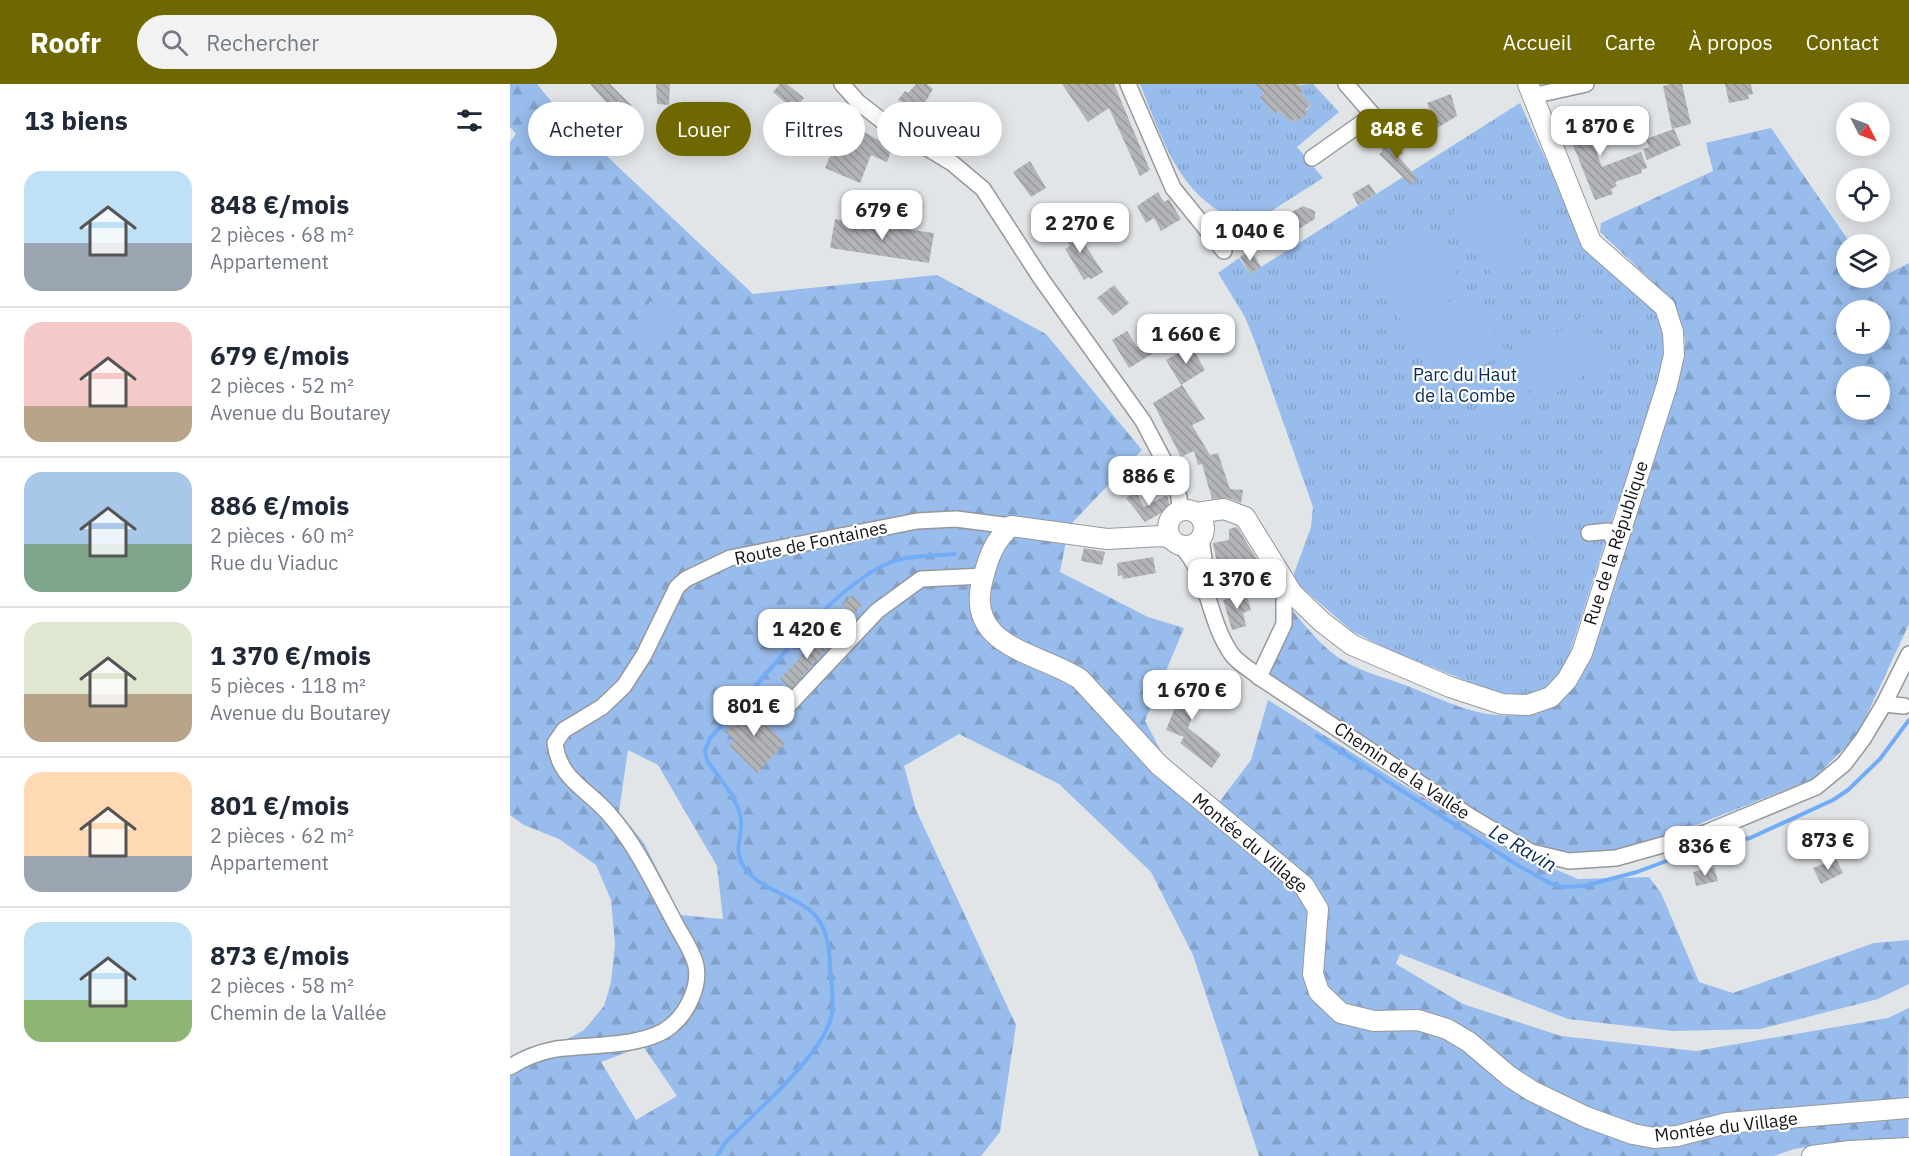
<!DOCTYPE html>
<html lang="fr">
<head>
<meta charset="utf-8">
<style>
	body { margin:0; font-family:"IBM Plex Sans",sans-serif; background:#f2f2f3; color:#1f2937; height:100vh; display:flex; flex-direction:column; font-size:22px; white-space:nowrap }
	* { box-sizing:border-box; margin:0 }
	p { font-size:20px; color:#747a83 }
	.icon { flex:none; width:33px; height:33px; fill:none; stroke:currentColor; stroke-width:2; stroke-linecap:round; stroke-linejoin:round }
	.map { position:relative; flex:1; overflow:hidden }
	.side { display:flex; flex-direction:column; background:#fff; width:510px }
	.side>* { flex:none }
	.top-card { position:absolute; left:18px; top:18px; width:570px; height:54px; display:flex; gap:12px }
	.needle { width:39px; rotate:132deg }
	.tools { position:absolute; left:1326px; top:18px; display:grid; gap:12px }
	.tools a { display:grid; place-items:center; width:54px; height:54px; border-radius:50%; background:#fff; box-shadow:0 3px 15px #0003; font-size:30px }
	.price { position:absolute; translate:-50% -51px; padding:0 14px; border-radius:12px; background:#fff; color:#222; font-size:20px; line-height:39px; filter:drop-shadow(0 2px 3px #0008) }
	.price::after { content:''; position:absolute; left:50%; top:36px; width:18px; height:14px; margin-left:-9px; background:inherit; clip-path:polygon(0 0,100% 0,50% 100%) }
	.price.selected { background:#6f6801; color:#fff }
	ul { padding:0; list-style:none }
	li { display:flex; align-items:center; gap:18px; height:150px; padding:0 24px }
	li+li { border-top:2px solid #e0e1e3 }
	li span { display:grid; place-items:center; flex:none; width:168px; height:120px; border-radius:18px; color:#555 }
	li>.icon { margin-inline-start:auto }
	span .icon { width:72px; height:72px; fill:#fffc; stroke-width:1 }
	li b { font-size:26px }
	h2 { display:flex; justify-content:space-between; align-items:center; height:72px; padding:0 24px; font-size:26px }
	.tag { padding:0 21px; border-radius:27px; background:#fff; box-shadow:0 3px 15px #0003; font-size:21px; line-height:54px }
	.tag.selected { background:#6f6801; color:#fff }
	header { display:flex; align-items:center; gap:36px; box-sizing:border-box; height:84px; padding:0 30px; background:#6f6801; color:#fff }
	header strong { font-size:28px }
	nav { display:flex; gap:33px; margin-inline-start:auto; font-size:21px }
	.search { width:420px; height:54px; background:#f2f2f3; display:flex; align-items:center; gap:15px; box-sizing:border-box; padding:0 21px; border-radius:33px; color:#747a83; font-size:22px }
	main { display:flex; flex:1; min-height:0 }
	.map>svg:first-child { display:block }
	.grass { fill:url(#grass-tufts) }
	.forest { fill:url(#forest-firs); fill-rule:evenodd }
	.garden { fill:#98bceb }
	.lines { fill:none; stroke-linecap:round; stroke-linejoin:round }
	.stream { stroke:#73acf6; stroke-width:4 }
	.building { fill:url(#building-back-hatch) }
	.minor-casing { stroke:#96989b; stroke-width:18 }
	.major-casing { stroke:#96989b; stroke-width:22 }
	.minor { stroke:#fff; stroke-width:15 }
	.major { stroke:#fff; stroke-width:20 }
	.labels { text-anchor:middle; stroke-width:4.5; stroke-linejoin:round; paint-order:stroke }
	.park-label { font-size:18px; fill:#032a58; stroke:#fff }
	.street-label { font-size:18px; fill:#151617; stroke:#fff }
	.water-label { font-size:20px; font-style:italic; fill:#042b59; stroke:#fff }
</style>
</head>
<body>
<header>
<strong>Roofr</strong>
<div class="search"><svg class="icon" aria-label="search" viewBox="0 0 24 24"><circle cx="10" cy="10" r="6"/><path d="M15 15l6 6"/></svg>Rechercher</div>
<nav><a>Accueil</a><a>Carte</a><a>À propos</a><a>Contact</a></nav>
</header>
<main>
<section class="side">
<h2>13 biens<svg class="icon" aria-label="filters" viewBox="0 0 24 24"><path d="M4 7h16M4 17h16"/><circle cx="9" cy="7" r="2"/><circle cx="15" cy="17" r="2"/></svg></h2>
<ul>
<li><span style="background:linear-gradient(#bfe0f5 60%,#9aa5b1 0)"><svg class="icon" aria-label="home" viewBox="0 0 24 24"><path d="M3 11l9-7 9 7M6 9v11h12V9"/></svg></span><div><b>848 €/mois</b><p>2 pièces · 68 m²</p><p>Appartement</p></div></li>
<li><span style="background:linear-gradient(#f6c9c9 70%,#b9a48a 0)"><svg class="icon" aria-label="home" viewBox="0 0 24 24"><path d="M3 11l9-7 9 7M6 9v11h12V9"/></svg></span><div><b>679 €/mois</b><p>2 pièces · 52 m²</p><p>Avenue du Boutarey</p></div></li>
<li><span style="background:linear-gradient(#a9c7e8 60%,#7fa58c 0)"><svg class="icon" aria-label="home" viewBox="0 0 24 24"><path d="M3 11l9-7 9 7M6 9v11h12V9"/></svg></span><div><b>886 €/mois</b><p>2 pièces · 60 m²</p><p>Rue du Viaduc</p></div></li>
<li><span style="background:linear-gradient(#dfe7d0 60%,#b9a48a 0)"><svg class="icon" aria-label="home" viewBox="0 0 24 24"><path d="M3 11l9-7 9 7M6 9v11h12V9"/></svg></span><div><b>1 370 €/mois</b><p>5 pièces · 118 m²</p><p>Avenue du Boutarey</p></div></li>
<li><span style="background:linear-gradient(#ffd9b3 70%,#9aa5b1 0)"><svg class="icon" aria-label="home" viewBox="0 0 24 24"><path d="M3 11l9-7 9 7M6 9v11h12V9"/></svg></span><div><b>801 €/mois</b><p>2 pièces · 62 m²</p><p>Appartement</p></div></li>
<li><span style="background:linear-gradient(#bfe0f5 65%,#8fb573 0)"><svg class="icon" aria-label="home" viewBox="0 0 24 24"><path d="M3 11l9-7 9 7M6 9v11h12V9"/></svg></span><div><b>873 €/mois</b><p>2 pièces · 58 m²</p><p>Chemin de la Vallée</p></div></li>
</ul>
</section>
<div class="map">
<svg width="1399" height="1072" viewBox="0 0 1399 1072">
	<defs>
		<pattern id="grass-tufts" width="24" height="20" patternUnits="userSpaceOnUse" patternTransform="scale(1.5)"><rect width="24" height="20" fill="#98bceb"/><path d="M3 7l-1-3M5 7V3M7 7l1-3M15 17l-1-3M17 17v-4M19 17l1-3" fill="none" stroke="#82a1c9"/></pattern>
		<pattern id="forest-firs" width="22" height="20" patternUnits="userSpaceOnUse" patternTransform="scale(1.5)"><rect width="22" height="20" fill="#98bceb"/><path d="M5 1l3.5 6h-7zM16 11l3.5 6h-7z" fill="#82a1c9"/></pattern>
		<pattern id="building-back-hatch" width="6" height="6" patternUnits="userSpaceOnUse" patternTransform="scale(1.5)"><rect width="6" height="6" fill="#b2b4b8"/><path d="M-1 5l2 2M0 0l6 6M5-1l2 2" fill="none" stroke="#989a9d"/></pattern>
	</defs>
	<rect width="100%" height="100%" fill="#e2e5e8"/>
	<g class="grass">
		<path d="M630 0H749L754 9 751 13 765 30 769 27 780 39 785 35 787 37 801 21 791 9 793 7 789 1 803 0 829 28 787 63 813 94 739 141C670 118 655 61 630 0Z"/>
		<path d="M1010 19 1075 162 1150 228 1158 256 1150 303 1104 430 1056 581 1038 605 1022 611H1002L980 606 879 566 842 547 782 495 801 443 803 423 745 258 735 233 708 189 729 174 740 190Z"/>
	</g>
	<g class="forest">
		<path d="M0 0H27L49 27 243 210 427 191 536 250 632 366 559 442 550 488 638 533 674 544 635 637 652 669 707 721 741 676 758 616 989 761 1068 795 1139 793 1151 809 1189 898 1223 909 1364 859 1399 856V900L1368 915 1250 945 1162 947 1058 935 890 870 886 880 953 920 1051 952 1186 967 1378 934 1399 924 1398 1060 1338 1057 1284 1065 1264 1072H749L683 871 641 788 549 700 449 650 394 682 406 726 506 941 490 1048 471 1072H0V987L74 946 94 922 101 898 105 861 101 816 86 781 49 755 14 741 0 731V58L6 50 0 43ZM118 666 148 681 207 782 213 835 170 831 134 759 109 728ZM133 962 167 1012 126 1036 91 978Z"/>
		<path d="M1261 44 1341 160H1336V194H1362L1364 197 1399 179V540L1347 652 1303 695 1156 753 1107 766 1062 769 1020 764 756 594 777 520C795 541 812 565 836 578 855 589 880 595 900 603 962 628 1003 651 1063 605L1174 274 1175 255 1164 218 1090 148 1091 139 1203 87 1196 59ZM1336 226H1370V260H1336ZM1336 292H1370V326H1336Z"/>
	</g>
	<g class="garden">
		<path d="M980 104 1027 179 990 202 943 128Z"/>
		<path d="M916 140 954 201 893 240 855 179Z"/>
		<path d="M958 206 996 267 934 306 896 245Z"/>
		<path d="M140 217 165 231 148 262 120 250Z"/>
		<path d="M1073 232 1100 274 1032 318 1005 275Z"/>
		<path d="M1013 300 1031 326 983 355 966 329Z"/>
		<path d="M1047 432 1055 450 1022 466 1014 449Z"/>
	</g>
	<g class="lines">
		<g class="stream">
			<path d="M807 652 1009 782 1040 799 1053 803 1074 802 1127 788 1191 764 1240 754 1323 716 1338 706 1370 675 1399 636"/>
			<path d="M207 1072 215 1059C245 1028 310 974 321 934 325 919 321 899 320 884 320 865 317 843 303 829 284 811 254 807 237 787 219 765 236 749 230 730 225 711 208 693 197 676L195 667 200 654C250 602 317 504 381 478 399 471 426 472 445 470"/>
		</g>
	</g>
	<g class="building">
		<path d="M80 0H100L122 22 110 34Z"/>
		<path d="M146 0H160L159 21 147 20Z"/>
		<path d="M270 0H277L294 14 284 26 263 8Z"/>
		<path d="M406 0H417L423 5 409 29 388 16 395 7 398 9Z"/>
		<path d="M552 0H604L640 86 630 92 599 24 578 38Z"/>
		<path d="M746 0H788L794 7 791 9 801 21 796 25 799 28 787 38 785 35 780 39 769 27 765 30 750 13 754 9Z"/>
		<path d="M1161 0H1172L1181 40 1162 45 1153 2Z"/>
		<path d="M1215 0H1241L1243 10 1238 11 1239 15 1219 19Z"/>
		<path d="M941 10 947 32 927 44 917 19Z"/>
		<path d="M444 18 455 35 439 46 428 29Z"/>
		<path d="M1077 24 1080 32 1085 30 1094 53 1082 57 1092 83 1131 68 1137 84 1131 86 1132 89 1105 98 1107 102 1101 105 1103 110 1085 116 1059 51 1065 49 1058 31Z"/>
		<path d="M335 37 382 64 377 78 361 71 350 99 315 84Z"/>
		<path d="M473 37 487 59 472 68 458 46Z"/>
		<path d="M1164 45 1171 61 1137 76 1133 65 1139 63 1136 55Z"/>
		<path d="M880 53 893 69 888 72 908 95 901 101 869 70 873 67 869 62Z"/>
		<path d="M520 77 536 104 521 113 503 88Z"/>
		<path d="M859 100 866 110 848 121 842 110Z"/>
		<path d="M648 108 654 118 659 115 671 135 651 147 644 134 636 139 627 122Z"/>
		<path d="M793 122 805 127V135L780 150 770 134Z"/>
		<path d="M325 135 424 149 419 179 320 164Z"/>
		<path d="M560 138 593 188 581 195 579 193 574 196 555 165 560 162 549 146Z"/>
		<path d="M741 166 751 183 740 190 730 173Z"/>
		<path d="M604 201 619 219 603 232 587 214Z"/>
		<path d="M617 247 627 263 640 255 647 267 619 284 602 256Z"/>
		<path d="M681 262 695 286 671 301 656 276Z"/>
		<path d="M672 301 695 335 682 341 700 371 708 369 720 405 733 406 731 419 718 414 702 415 692 380 688 381 684 367 671 373 643 319Z"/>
		<path d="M626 408 634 423 657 411 660 424 635 438 616 414Z"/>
		<path d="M726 443H727L753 485 734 489 731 474 707 479 703 459 719 456V445Z"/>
		<path d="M574 464 595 468 592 481 571 477Z"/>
		<path d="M643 473 646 489 613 495 612 491 608 492 607 479Z"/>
		<path d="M736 509 741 526 733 529 736 542 722 546 713 516Z"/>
		<path d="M342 511 352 521 343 531 333 521Z"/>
		<path d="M315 547 324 556 281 605 270 595Z"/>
		<path d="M679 589 697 596 678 644 711 670 702 684 670 659 674 653 656 646Z"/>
		<path d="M251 606 248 623 253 628 248 633 275 659 247 689 219 661 224 655 215 648Z"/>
		<path d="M1326 775 1333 789 1311 800 1303 784Z"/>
		<path d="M1204 783 1208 797 1186 802 1183 788Z"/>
	</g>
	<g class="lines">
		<g class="minor-casing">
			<g id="minor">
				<path d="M332 0 348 18 371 36 442 79 473 105 532 196 633 337 662 392 669 413 670 426"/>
				<path d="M618 0 663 104 714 167"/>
				<path d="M1022 12 1076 0"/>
				<path d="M802 74 863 31 836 0"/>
				<path d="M1079 449 1098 447 1106 459"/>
				<path d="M691 454 697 497"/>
				<path d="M671 462C700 492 698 539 723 572 730 580 741 586 749 593L961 733 1021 768 1059 777 1106 774 1195 749 1306 703 1334 680 1353 655 1374 620 1399 570"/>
				<path d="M749 593 774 540V517L782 509"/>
				<path d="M1374 620 1394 622"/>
				<path d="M274 626 367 527 411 495 474 492"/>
				<path d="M0 983C14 974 30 968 46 965 79 960 135 964 161 942 177 929 190 903 186 882 183 867 171 851 164 837 144 800 126 760 98 729 76 704 49 695 45 659L54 646 92 623 114 602 134 571 167 503 176 495 220 474 407 437 446 435 501 442"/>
			</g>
		</g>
		<g class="major-casing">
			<g id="major">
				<circle cx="676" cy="444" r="18"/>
				<path d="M687 429 714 425 735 433 782 509 812 538 842 561 940 603 992 620 1018 621 1041 613 1057 596 1072 569 1157 301 1164 271 1163 248 1155 223 1081 158 1018 0"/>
				<path d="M660 454 652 452 597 455 501 442C484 457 479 472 473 494 453 564 529 568 570 595L649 681 794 802 808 825 803 890 809 908 831 929 864 937 908 936 937 945 959 958 999 992 1022 1007 1076 1033 1123 1050 1144 1054 1167 1052 1217 1039 1399 1024"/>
				<path d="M1302 1072 1340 1067 1399 1064"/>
			</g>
		</g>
		<use href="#minor" class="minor"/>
		<use href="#major" class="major"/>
	</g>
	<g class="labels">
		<g class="park-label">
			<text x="955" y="297">Parc du Haut<tspan x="955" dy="21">de la Combe</tspan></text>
		</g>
		<g class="street-label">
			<text transform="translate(301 459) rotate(-12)" y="6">Route de Fontaines</text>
			<text transform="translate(1106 459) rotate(-72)" y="6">Rue de la République</text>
			<text transform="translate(892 687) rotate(34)" y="6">Chemin de la Vallée</text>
			<text transform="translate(740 759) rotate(40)" y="6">Montée du Village</text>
			<text transform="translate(1216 1043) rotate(-7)" y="6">Montée du Village</text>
		</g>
		<g class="water-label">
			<text transform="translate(1013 764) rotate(30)" y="7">Le Ravin</text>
		</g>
	</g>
</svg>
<div class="tools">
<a><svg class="needle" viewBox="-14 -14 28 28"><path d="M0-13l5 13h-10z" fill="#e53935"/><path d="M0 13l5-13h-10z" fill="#747a83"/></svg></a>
<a><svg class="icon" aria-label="locate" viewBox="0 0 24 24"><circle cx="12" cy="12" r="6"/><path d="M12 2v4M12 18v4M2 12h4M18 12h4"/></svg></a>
<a><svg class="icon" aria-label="layers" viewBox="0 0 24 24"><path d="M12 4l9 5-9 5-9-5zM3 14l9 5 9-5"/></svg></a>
<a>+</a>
<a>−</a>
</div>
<b class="price" style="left:1090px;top:73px">1 870 €</b>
<b class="price selected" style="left:887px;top:76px">848 €</b>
<b class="price" style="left:372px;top:157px">679 €</b>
<b class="price" style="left:570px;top:170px">2 270 €</b>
<b class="price" style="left:740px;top:178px">1 040 €</b>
<b class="price" style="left:676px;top:281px">1 660 €</b>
<b class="price" style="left:639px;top:423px">886 €</b>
<b class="price" style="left:727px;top:526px">1 370 €</b>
<b class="price" style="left:297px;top:576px">1 420 €</b>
<b class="price" style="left:682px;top:637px">1 670 €</b>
<b class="price" style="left:244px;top:653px">801 €</b>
<b class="price" style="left:1318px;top:787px">873 €</b>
<b class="price" style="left:1195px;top:793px">836 €</b>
<div class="top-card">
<a class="tag">Acheter</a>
<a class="tag selected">Louer</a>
<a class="tag">Filtres</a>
<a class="tag">Nouveau</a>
</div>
</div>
</main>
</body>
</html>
